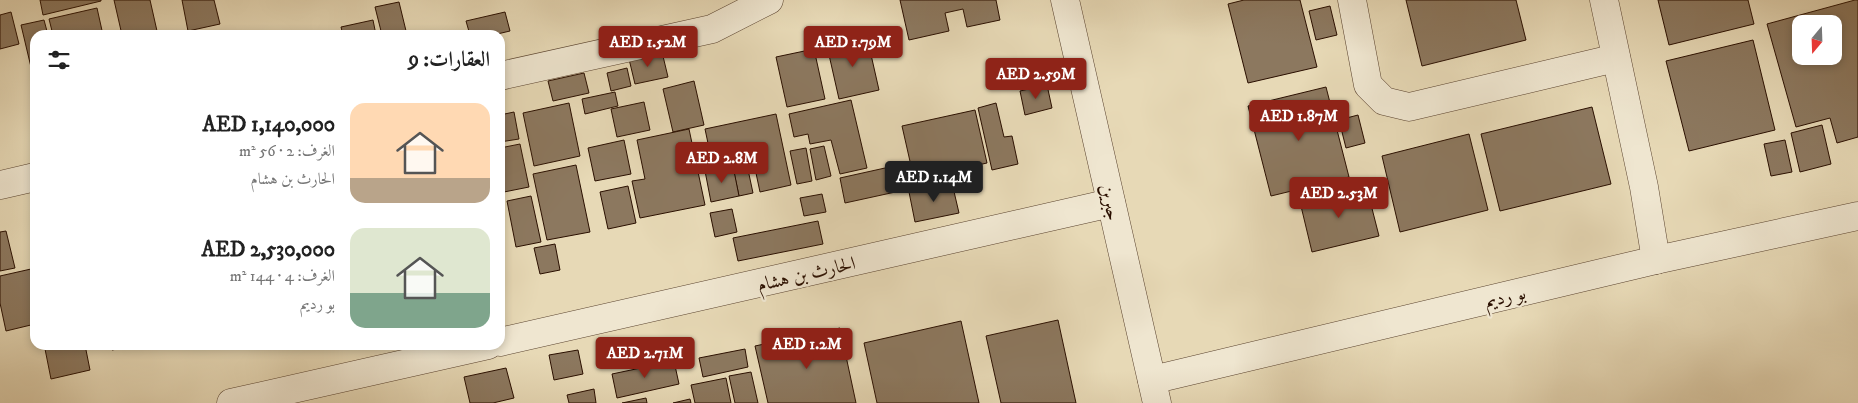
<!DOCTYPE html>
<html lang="ar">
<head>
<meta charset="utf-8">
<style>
	body { margin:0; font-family:"IM FELL DW Pica",Amiri,serif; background:#f6f6f6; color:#222; direction:rtl; height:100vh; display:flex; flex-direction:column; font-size:19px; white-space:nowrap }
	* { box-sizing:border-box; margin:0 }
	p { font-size:16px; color:#767676 }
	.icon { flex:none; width:28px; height:28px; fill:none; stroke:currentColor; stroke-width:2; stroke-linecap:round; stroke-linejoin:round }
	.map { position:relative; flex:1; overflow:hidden; direction:ltr }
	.details { position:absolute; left:30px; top:30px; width:475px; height:320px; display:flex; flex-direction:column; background:#fff; border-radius:15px; box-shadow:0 2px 8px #0003; direction:rtl }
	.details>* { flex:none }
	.needle { width:32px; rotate:199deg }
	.fabs { position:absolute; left:1792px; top:15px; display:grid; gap:10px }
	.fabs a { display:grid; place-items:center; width:50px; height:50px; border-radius:10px; background:#fff; box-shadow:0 2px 8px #0003; font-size:25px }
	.price { position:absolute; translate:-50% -42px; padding:0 11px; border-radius:5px; background:#8f2418; color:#fff; font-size:16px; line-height:32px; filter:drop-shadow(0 1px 2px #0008) }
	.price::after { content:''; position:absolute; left:50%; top:30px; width:15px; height:11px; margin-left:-8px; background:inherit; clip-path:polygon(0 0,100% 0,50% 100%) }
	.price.active { background:#222; color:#fff }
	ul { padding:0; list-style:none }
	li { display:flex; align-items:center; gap:15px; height:125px; padding:0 15px }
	li span { display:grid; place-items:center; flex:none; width:140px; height:100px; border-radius:15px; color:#555 }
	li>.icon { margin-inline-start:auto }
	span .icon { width:60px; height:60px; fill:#fffc; stroke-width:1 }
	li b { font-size:21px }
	h2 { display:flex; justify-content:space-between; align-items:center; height:60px; padding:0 15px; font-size:21px }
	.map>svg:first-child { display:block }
	.building { fill:#8c785f; stroke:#2a0f00; fill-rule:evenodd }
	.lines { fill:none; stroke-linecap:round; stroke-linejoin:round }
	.minor-casing { stroke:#59422e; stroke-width:29 }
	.tertiary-casing { stroke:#59422e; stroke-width:29 }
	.minor { stroke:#efe6d0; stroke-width:28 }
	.tertiary { stroke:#efe6d0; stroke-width:28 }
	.labels { text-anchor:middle; stroke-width:4.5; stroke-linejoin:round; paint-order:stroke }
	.street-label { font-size:19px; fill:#2a0f00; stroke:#efe6d0 }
</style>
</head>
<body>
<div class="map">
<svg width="1858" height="403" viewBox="0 0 1858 403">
	<rect width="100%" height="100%" fill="#e7d9b6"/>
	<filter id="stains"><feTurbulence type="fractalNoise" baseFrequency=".004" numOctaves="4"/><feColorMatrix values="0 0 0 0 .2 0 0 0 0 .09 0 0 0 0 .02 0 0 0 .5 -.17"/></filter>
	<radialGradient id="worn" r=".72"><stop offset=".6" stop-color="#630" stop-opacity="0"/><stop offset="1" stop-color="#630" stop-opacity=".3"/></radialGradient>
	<g class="building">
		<path d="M40 0H101V1L43 15Z"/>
		<path d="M114 0H150L157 31 142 35H122Z"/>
		<path d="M182 0H214L220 24 188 31Z"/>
		<path d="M900 0H996L1000 20 967 27 963 9 945 13 949 31 909 40Z"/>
		<path d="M1244 0H1300L1317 67 1248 83 1228 4Z"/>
		<path d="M1406 0H1516L1526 40 1422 66Z"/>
		<path d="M1658 0H1748L1754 24 1669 45Z"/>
		<path d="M1855 0H1858V137L1837 143 1830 118 1796 127 1767 24ZM1801 24H1834V56H1801Z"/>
		<path d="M399 2 407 35H382L375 7Z"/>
		<path d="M1330 6 1337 35 1316 40 1309 11Z"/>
		<path d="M97 8 103 35H53L49 19Z"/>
		<path d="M11 12 19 44 0 49V15Z"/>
		<path d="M505 12 510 31 493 35H470L466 21Z"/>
		<path d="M44 20 48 35H35V84L21 25Z"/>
		<path d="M373 20 376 35H343L341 27Z"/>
		<path d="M867 37 879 90 839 99 827 46Z"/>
		<path d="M1753 40 1775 130 1689 151 1666 61Z"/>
		<path d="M814 49 825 99 787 107 776 57Z"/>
		<path d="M662 52 668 77 635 84 629 59Z"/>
		<path d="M627 68 631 86 611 91 607 73Z"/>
		<path d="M584 73 589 93 553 101 548 81Z"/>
		<path d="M694 81 704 125 673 132 663 89Z"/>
		<path d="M1047 85 1052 108 1025 115 1020 91Z"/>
		<path d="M1326 87 1349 177 1271 196 1248 106Z"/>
		<path d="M615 92 618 106 585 114 582 99Z"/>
		<path d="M851 100 867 168 840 174 831 140 810 144 808 134 794 137 789 114Z"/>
		<path d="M644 102 650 130 617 137 611 109Z"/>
		<path d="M569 103 580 156 534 166 523 113Z"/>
		<path d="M996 103 1004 137 1012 136 1018 164 992 170 978 108Z"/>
		<path d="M1592 107 1611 184 1500 211 1481 134Z"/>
		<path d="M975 110 987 163 914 179 902 126Z"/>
		<path d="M514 112 519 139 500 142V115Z"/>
		<path d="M776 114 791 185 760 192 753 159 713 167 705 129Z"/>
		<path d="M1358 115 1365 143 1346 148 1339 120Z"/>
		<path d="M1822 125 1831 164 1800 172 1791 133Z"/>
		<path d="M689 129 705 205 640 218 632 181 645 179 637 140Z"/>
		<path d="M1469 134 1488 210 1400 232 1382 156Z"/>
		<path d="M624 140 631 174 595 181 588 148Z"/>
		<path d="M1785 140 1792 172 1771 176 1764 144Z"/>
		<path d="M520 144 529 187 504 192 500 172V148Z"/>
		<path d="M824 146 831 176 816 180 810 149Z"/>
		<path d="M806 148 812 181 797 184 790 151Z"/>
		<path d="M576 165 590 232 547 240 533 174Z"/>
		<path d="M747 165 753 193 739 196 733 168Z"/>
		<path d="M733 166 739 196 711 202 705 171Z"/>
		<path d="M894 166 900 191 845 203 840 178Z"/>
		<path d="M952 183 959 213 915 222 909 192Z"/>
		<path d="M1366 185 1379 236 1312 252 1300 202Z"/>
		<path d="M628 186 636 223 608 229 600 192Z"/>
		<path d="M822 194 826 212 804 216 800 198Z"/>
		<path d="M531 196 541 242 516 247 507 201Z"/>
		<path d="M732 209 737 232 715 237 710 213Z"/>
		<path d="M818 221 823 244 738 261 733 238Z"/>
		<path d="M6 231 15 268 0 271V232Z"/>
		<path d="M555 244 560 270 540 274 534 248Z"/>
		<path d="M31 269 35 285V324L6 331 0 303V276Z"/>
		<path d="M1058 320 1076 403H1001L986 336Z"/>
		<path d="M961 321 979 403H877L864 343Z"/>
		<path d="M840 328 856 403H768L755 346Z"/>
		<path d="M62 345H85L90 370 51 379 45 349Z"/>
		<path d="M111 345H138L112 350Z"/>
		<path d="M745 349 748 367 703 377 699 358Z"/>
		<path d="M578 350 583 374 554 380 549 355Z"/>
		<path d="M674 361 679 384 617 398 612 374Z"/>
		<path d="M506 368 514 398 493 403H470L464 377Z"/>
		<path d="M751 372 758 403H735L729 376Z"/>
		<path d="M726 378 731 403H695L691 385Z"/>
		<path d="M594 389 596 403H569L567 395Z"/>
		<path d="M646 398 647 403H622Z"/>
		<path d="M690 399 691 403H673Z"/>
	</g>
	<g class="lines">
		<g class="minor-casing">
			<g id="minor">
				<path d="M1352 0 1368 85 1384 101 1409 107 1616 58"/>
				<path d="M1604 0 1644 187 1656 260"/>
				<path d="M500 76 712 29 769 0"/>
				<path d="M0 185 35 177"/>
				<path d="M500 342 1111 203"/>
				<path d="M1152 380 1656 260 1858 216"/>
				<path d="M231 403 488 345"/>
			</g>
		</g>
		<g class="tertiary-casing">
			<path id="tertiary" d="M1065 0 1157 403"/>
		</g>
		<use href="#minor" class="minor"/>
		<use href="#tertiary" class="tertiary"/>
	</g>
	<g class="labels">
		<g class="street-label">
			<text transform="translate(1111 202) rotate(77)" y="7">جبرين</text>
			<text transform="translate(806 273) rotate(-13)" y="7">الحارث بن هشام</text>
			<text transform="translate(1505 296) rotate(-13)" y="7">بو رديم</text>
		</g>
	</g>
	<rect width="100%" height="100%" filter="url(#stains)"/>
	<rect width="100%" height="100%" fill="url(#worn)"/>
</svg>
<div class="fabs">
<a><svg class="needle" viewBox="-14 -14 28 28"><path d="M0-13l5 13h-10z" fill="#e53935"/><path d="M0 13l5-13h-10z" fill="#767676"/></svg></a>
</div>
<b class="price" style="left:648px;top:68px">AED 1.52M</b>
<b class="price" style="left:853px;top:68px">AED 1.79M</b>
<b class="price" style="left:1036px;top:100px">AED 2.59M</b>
<b class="price" style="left:1299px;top:142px">AED 1.87M</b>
<b class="price" style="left:722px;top:184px">AED 2.8M</b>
<b class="price active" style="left:934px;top:203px">AED 1.14M</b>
<b class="price" style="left:1339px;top:219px">AED 2.53M</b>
<b class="price" style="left:807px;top:370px">AED 1.2M</b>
<b class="price" style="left:645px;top:379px">AED 2.71M</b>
<section class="details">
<h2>العقارات: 9<svg class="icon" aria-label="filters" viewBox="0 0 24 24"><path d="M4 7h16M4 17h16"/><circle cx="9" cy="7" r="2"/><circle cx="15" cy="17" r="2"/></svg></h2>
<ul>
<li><span style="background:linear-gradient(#ffd9b3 75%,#b9a48a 0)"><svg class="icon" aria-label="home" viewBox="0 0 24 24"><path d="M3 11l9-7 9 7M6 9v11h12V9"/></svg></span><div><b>AED 1,140,000</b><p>الغرف: 2 · 56 m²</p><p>الحارث بن هشام</p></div></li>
<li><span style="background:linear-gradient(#dfe7d0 65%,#7fa58c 0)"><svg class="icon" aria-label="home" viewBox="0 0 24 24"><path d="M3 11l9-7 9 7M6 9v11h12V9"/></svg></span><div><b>AED 2,530,000</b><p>الغرف: 4 · 144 m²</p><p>بو رديم</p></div></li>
</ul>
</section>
</div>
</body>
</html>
